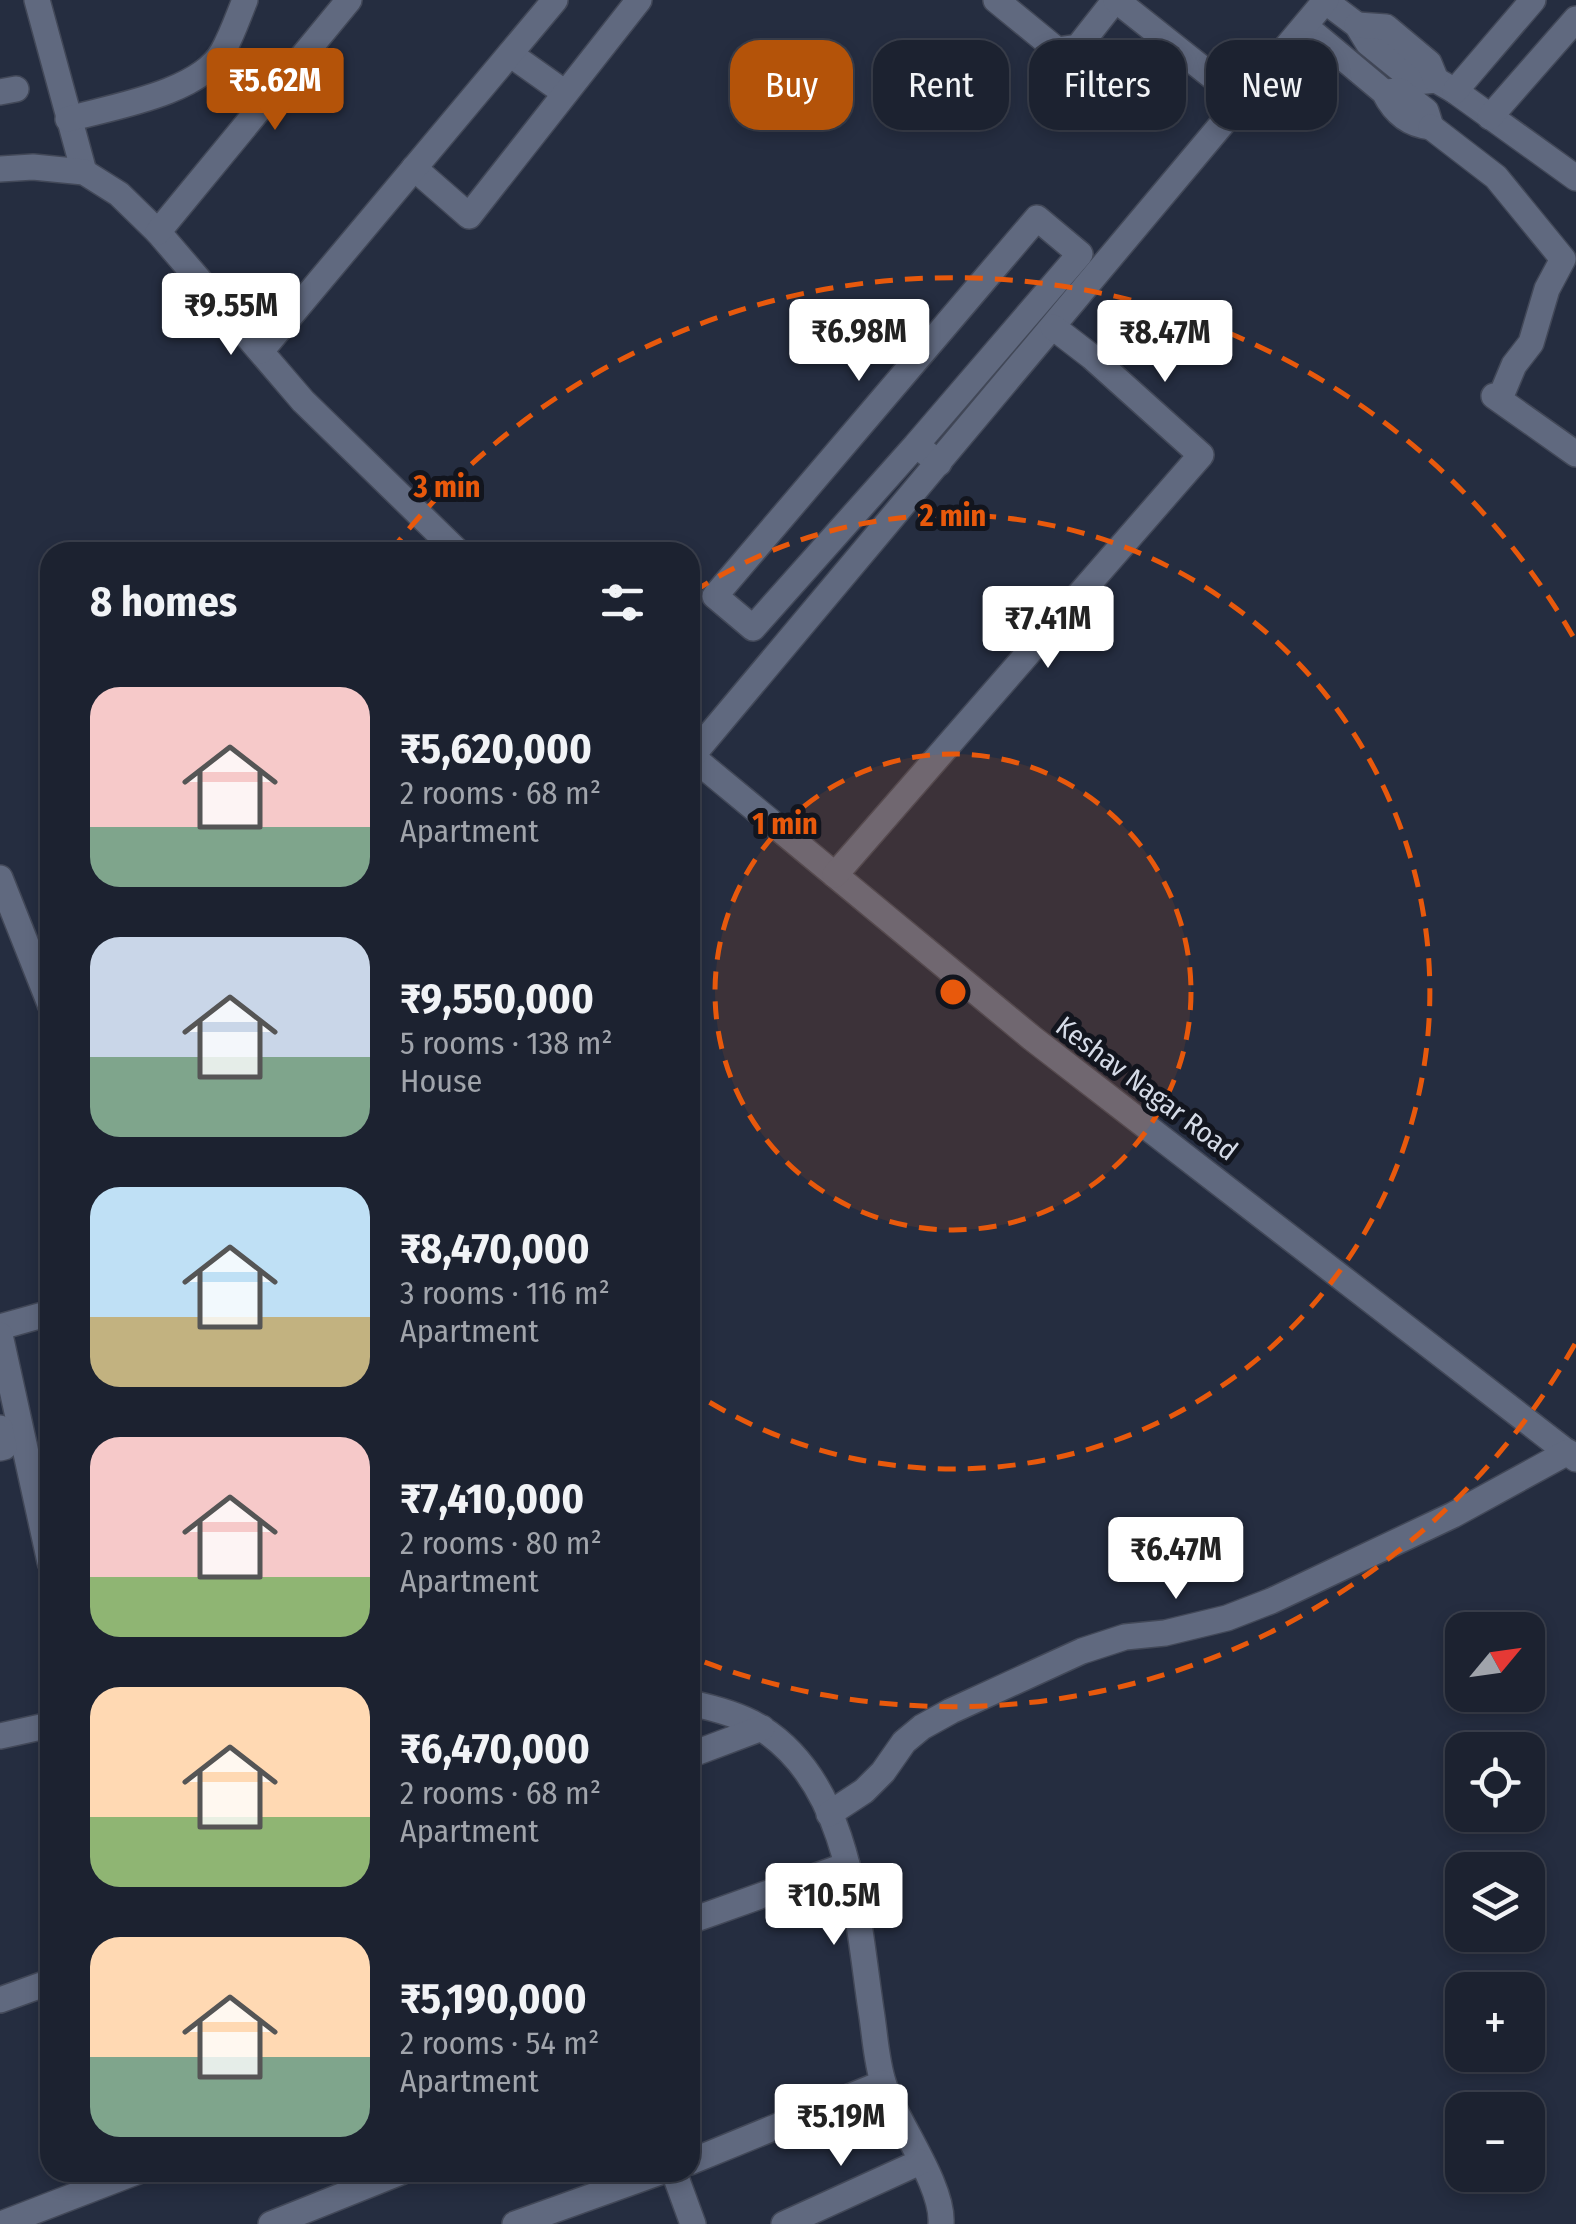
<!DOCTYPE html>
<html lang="en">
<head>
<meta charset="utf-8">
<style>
	body { margin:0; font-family:"Fira Sans Condensed",sans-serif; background:#252a38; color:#f1f3f6; height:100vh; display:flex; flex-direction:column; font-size:38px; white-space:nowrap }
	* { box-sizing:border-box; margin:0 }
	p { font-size:32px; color:#a0a4ab }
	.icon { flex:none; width:55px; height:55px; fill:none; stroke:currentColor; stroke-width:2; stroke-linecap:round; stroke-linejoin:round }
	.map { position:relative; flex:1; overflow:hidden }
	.sheet { position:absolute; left:40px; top:542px; width:660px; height:1640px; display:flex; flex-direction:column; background:#1c2230; border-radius:30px; box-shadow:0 5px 15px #0003,0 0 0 2px #3a3f4c }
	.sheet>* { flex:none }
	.guide { position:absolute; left:730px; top:40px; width:695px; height:90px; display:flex; gap:20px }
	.needle { width:65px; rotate:61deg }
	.controls { position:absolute; left:1445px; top:1612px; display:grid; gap:20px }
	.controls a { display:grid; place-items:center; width:100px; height:100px; border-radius:20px; background:#1c2230; box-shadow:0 5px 15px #0003,0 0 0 2px #3a3f4c; font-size:50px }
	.price { position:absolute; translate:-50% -85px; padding:0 22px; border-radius:10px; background:#fff; color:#222; font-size:32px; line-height:65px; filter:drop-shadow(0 2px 5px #0008) }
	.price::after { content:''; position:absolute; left:50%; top:60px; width:30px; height:22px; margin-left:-15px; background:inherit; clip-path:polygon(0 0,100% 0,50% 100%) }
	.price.selected { background:#b45309; color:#fff }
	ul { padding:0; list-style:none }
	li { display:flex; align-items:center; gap:30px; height:250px; padding:0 50px }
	li span { display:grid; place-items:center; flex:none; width:280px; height:200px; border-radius:30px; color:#555 }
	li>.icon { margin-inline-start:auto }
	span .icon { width:120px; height:120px; fill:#fffc; stroke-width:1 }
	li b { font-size:42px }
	h2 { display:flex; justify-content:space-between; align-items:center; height:120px; padding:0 50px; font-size:42px }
	.tag { padding:0 35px; border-radius:30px; background:#1c2230; box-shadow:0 5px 15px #0003,0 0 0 2px #3a3f4c; font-size:35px; line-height:90px }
	.tag.selected { background:#b45309; color:#fff }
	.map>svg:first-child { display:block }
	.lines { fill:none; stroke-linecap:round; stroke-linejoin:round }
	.minor-casing { stroke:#424858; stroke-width:28 }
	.minor { stroke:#60697f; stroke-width:25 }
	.ring { fill:none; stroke:#e8590c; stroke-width:5; stroke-dasharray:18 12 }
	.labels { text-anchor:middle; stroke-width:10; stroke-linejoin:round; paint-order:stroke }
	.street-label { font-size:28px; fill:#d5dbe7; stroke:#12151e }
	.centre { fill:#e8590c; stroke:#12151e; stroke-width:5 }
	.ring-label { font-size:30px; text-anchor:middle; font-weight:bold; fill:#e8590c; stroke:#12151e; stroke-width:10; stroke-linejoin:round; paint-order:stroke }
</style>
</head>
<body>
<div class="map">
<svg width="1576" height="2224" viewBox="0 0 1576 2224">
	<rect width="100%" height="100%" fill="#252d40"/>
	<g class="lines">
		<g class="minor-casing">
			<g id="minor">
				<path d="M37 0 84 172"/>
				<path d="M996 0 1057 50 1078 47 1115 0"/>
				<path d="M1116 0 1242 100"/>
				<path d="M1325 1 1357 25 1368 43 1416 82 1436 80 1455 91 1576 178"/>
				<path d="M1357 25 1386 27 1429 63 1436 80"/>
				<path d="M1305 26 1384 92C1394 112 1409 125 1431 127L1426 111 1400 91 1384 92"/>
				<path d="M510 54 565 93"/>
				<path d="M1455 91 1533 0"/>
				<path d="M0 92 16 89"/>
				<path d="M1490 117 1576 19"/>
				<path d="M68 119C112 107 200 93 223 51 232 35 238 17 245 0"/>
				<path d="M1431 127 1496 177 1563 259 1547 289 1531 343 1514 365 1501 396H1494L1576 454"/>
				<path d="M414 168 469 216 639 0"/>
				<path d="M0 169 33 167 84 172 119 194 158 232 303 401 458 552"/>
				<path d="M158 232 349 0"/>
				<path d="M261 351 555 0"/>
				<path d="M916 445 753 628 715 596 1037 218 1080 254 916 445 939 463"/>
				<path d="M690 755 1032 1038 1576 1459"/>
				<path d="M692 756 1326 0"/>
				<path d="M835 875 1201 455 1092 357 1053 327"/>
				<path d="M0 878 50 1004"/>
				<path d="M0 1327 50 1313"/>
				<path d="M0 1335 50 1562"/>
				<path d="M0 1428 4 1447 0 1448"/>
				<path d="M690 1703C714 1708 741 1715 761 1728 851 1785 857 1916 871 2010 875 2034 876 2062 884 2085 897 2123 944 2186 941 2224"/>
				<path d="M0 1736 50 1725"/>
				<path d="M690 1755 762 1728"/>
				<path d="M829 1814 864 1791 883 1772 904 1742 922 1727 951 1711 1082 1651 1125 1637 1165 1633 1227 1618 1271 1601 1453 1515 1568 1452"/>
				<path d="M690 1921 847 1865"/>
				<path d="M0 2000 50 1982"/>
				<path d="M690 2162 883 2083"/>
				<path d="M674 2172 693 2224"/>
				<path d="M1 2224 136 2172"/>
				<path d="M271 2224 401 2172"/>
				<path d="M515 2224 660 2172"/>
				<path d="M784 2224 920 2162"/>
			</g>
		</g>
		<use href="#minor" class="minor"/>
	</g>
	<circle cx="953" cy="992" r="238" fill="#e8590c" fill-opacity=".12"/>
	<g class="ring">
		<circle cx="953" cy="992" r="238"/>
		<path d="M693 592A477 477 0 1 1 693 1392"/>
		<path d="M1575 1344A715 715 0 0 1 691 1657M390 552A715 715 0 0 1 1575 640"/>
	</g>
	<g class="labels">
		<g class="street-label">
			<text transform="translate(1147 1088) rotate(37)" y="10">Keshav Nagar Road</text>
		</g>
	</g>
	<circle cx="953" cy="992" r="15" class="centre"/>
	<g class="ring-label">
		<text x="447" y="497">3 min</text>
		<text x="953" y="526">2 min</text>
		<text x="785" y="834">1 min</text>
	</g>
</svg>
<div class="controls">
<a><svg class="needle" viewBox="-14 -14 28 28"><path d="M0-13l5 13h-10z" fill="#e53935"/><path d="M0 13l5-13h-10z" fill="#a0a4ab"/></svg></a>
<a><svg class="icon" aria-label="locate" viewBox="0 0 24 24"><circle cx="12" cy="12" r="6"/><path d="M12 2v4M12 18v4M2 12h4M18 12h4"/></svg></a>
<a><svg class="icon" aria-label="layers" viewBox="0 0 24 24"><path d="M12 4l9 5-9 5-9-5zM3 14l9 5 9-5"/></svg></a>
<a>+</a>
<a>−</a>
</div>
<b class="price selected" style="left:275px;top:133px">₹5.62M</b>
<b class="price" style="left:231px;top:358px">₹9.55M</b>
<b class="price" style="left:859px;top:384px">₹6.98M</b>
<b class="price" style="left:1165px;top:385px">₹8.47M</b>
<b class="price" style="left:1048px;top:671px">₹7.41M</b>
<b class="price" style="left:1176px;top:1602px">₹6.47M</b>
<b class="price" style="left:834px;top:1948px">₹10.5M</b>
<b class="price" style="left:841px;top:2169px">₹5.19M</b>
<div class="guide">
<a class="tag selected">Buy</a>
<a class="tag">Rent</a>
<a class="tag">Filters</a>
<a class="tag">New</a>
</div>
<section class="sheet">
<h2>8 homes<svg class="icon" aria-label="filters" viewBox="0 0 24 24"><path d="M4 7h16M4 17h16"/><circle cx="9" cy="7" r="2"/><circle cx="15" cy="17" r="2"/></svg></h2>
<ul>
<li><span style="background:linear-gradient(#f6c9c9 70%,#7fa58c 0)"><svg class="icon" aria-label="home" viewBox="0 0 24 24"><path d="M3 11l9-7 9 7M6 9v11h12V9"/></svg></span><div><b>₹5,620,000</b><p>2 rooms · 68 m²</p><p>Apartment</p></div></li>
<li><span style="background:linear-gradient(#c9d6e8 60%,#7fa58c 0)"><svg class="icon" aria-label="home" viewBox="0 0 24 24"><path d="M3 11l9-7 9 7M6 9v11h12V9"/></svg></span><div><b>₹9,550,000</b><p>5 rooms · 138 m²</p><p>House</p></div></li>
<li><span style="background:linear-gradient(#bfe0f5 65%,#c2b280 0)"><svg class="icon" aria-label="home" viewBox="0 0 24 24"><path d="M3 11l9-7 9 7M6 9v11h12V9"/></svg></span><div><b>₹8,470,000</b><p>3 rooms · 116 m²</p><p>Apartment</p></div></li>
<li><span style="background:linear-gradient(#f6c9c9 70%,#8fb573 0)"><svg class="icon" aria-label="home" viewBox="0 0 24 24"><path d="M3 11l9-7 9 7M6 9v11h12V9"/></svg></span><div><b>₹7,410,000</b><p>2 rooms · 80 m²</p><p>Apartment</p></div></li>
<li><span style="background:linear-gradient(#ffd9b3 65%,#8fb573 0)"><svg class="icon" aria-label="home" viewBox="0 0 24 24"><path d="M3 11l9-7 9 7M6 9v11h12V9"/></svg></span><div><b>₹6,470,000</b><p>2 rooms · 68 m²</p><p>Apartment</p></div></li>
<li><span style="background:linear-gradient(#ffd9b3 60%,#7fa58c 0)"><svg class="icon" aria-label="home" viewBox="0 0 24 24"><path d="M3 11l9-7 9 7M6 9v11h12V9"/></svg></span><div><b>₹5,190,000</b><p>2 rooms · 54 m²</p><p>Apartment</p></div></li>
</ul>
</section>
</div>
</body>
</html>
